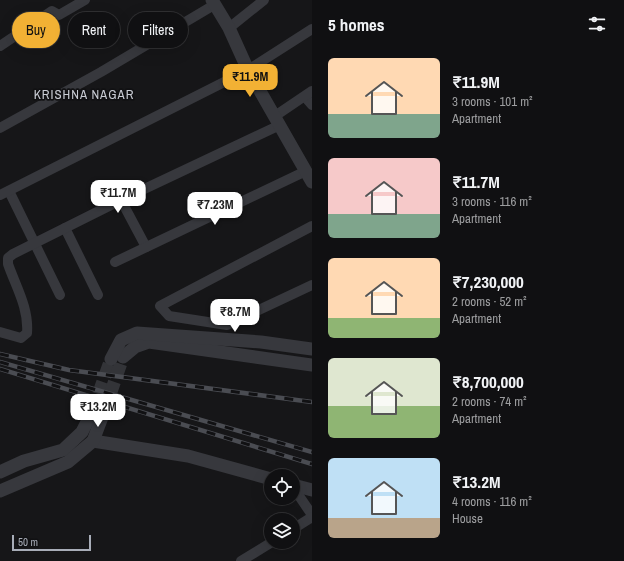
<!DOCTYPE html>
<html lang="en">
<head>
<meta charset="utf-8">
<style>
	body { margin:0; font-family:"Archivo Narrow",sans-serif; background:#1e1e20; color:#f1f3f6; height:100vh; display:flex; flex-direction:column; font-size:15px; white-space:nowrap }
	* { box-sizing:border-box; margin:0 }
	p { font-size:13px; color:#9c9d9f }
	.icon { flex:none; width:22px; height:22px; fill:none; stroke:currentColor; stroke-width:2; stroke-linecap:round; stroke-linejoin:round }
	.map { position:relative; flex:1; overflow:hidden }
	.drawer { display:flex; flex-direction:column; background:#101012; width:312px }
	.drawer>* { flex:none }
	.banner { position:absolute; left:12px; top:12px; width:240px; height:36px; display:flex; gap:8px }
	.tools { position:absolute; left:264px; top:469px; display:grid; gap:8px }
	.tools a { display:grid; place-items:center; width:36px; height:36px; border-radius:50%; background:#101012; box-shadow:0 4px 16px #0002,0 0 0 1px #303032; font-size:20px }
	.scale { position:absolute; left:12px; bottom:10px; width:79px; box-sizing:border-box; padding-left:4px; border:2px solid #a8adb8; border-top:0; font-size:11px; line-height:14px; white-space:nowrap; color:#a8adb8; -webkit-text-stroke:3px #111113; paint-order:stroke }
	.price { position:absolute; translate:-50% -34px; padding:0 9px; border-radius:8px; background:#fff; color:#222; font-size:13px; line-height:26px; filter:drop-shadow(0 1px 2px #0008) }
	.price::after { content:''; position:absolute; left:50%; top:24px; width:12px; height:9px; margin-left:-6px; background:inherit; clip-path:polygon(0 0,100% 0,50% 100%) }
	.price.active { background:#f2b134; color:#111 }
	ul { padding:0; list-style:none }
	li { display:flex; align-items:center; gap:12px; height:100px; padding:0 16px }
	li span { display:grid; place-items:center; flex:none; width:112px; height:80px; border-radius:6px; color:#555 }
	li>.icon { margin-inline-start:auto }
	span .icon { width:48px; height:48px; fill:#fffc; stroke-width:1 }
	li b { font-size:17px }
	h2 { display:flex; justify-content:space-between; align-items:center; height:48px; padding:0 16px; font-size:17px }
	.chip { padding:0 14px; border-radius:18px; background:#101012; box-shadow:0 4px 16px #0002,0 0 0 1px #303032; font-size:14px; line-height:36px }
	.chip.active { background:#f2b134; color:#111 }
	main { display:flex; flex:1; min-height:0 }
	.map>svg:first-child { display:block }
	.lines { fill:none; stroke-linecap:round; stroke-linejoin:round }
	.tertiary-tunnel { stroke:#333438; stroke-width:13; stroke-dasharray:13 6; stroke-linecap:butt }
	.minor { stroke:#37383d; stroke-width:10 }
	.tertiary { stroke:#37383d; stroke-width:13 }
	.rail-casing { stroke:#4a4c52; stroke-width:4.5 }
	.rail { stroke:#111113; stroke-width:3; stroke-dasharray:9; stroke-linecap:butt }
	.labels { text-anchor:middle; stroke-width:3.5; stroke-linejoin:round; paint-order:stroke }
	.neighbourhood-label { font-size:13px; letter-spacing:1px; fill:#c9ccd4; stroke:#111113 }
</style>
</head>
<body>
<main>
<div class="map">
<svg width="312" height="561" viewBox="0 0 312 561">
	<rect width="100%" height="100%" fill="#161618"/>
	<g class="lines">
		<g class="tertiary-tunnel">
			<path d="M92 412 111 359"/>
			<path d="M104 412 123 357"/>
		</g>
		<g class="minor">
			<path d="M229 28 264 0"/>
			<path d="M0 46 52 11 59 15 85 0"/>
			<path d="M305 97 312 105"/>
			<path d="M275 116 312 91"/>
			<path d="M0 128 101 72 214 5"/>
			<path d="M9 191 60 295"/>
			<path d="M0 195 248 70 312 29"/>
			<path d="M121 200 146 247"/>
			<path d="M312 226 160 306 169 316 227 325 312 285"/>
			<path d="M65 228 98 295"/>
			<path d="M115 262 306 171"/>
			<path d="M0 332 21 338 27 333C29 308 16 287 8 264V258L13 254 121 200 280 125"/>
			<path d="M293 487 312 515"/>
			<path d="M293 529 312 517"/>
			<path d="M241 561 272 542"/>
		</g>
		<g class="tertiary">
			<path d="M212 0 229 28 248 70 312 182"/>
			<path d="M123 357 135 347 149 342 312 365"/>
			<path d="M111 359 121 340 137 333 261 342 312 349"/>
			<path d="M93 441 188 456 271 479"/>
			<path d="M0 472 24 461 63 450 82 432 92 412"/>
			<path d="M293 485 312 490"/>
			<path d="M0 491 68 462 93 441 104 412"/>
		</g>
		<g class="rail-casing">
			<g id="rail">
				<path d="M0 354 69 370 312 402"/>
				<path d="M0 362 312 452"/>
				<path d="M0 369 312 464"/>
			</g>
		</g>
		<use href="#rail" class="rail"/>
	</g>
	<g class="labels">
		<g class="neighbourhood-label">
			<text x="84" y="99">KRISHNA NAGAR</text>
		</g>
	</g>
</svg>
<div class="tools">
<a><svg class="icon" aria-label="locate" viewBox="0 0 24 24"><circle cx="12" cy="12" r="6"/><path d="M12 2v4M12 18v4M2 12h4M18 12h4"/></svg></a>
<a><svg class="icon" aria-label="layers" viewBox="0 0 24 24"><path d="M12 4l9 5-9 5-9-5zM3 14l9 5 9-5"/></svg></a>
</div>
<div class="scale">50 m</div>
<b class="price active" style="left:250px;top:98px">₹11.9M</b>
<b class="price" style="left:118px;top:214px">₹11.7M</b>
<b class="price" style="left:215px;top:226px">₹7.23M</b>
<b class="price" style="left:235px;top:333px">₹8.7M</b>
<b class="price" style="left:98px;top:428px">₹13.2M</b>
<div class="banner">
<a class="chip active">Buy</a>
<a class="chip">Rent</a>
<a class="chip">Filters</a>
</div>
</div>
<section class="drawer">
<h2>5 homes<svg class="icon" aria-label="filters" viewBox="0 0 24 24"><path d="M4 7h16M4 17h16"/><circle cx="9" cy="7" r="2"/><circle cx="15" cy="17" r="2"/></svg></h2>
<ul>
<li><span style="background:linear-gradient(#ffd9b3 70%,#7fa58c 0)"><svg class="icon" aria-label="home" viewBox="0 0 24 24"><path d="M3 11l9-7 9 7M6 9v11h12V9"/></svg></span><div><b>₹11.9M</b><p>3 rooms · 101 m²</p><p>Apartment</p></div></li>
<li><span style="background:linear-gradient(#f6c9c9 70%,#7fa58c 0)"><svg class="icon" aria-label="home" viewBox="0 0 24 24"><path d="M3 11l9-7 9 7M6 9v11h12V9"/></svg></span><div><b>₹11.7M</b><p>3 rooms · 116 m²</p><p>Apartment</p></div></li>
<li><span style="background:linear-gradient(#ffd9b3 75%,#8fb573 0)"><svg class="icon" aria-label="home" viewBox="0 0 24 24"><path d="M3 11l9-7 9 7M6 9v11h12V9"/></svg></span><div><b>₹7,230,000</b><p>2 rooms · 52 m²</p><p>Apartment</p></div></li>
<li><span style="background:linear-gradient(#dfe7d0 60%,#8fb573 0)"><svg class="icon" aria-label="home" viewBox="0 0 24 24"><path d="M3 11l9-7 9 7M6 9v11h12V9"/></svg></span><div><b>₹8,700,000</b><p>2 rooms · 74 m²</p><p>Apartment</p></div></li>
<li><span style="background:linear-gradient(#bfe0f5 75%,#b9a48a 0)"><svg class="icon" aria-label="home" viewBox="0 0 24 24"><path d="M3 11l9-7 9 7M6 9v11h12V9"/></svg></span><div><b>₹13.2M</b><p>4 rooms · 116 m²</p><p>House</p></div></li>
</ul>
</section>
</main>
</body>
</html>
